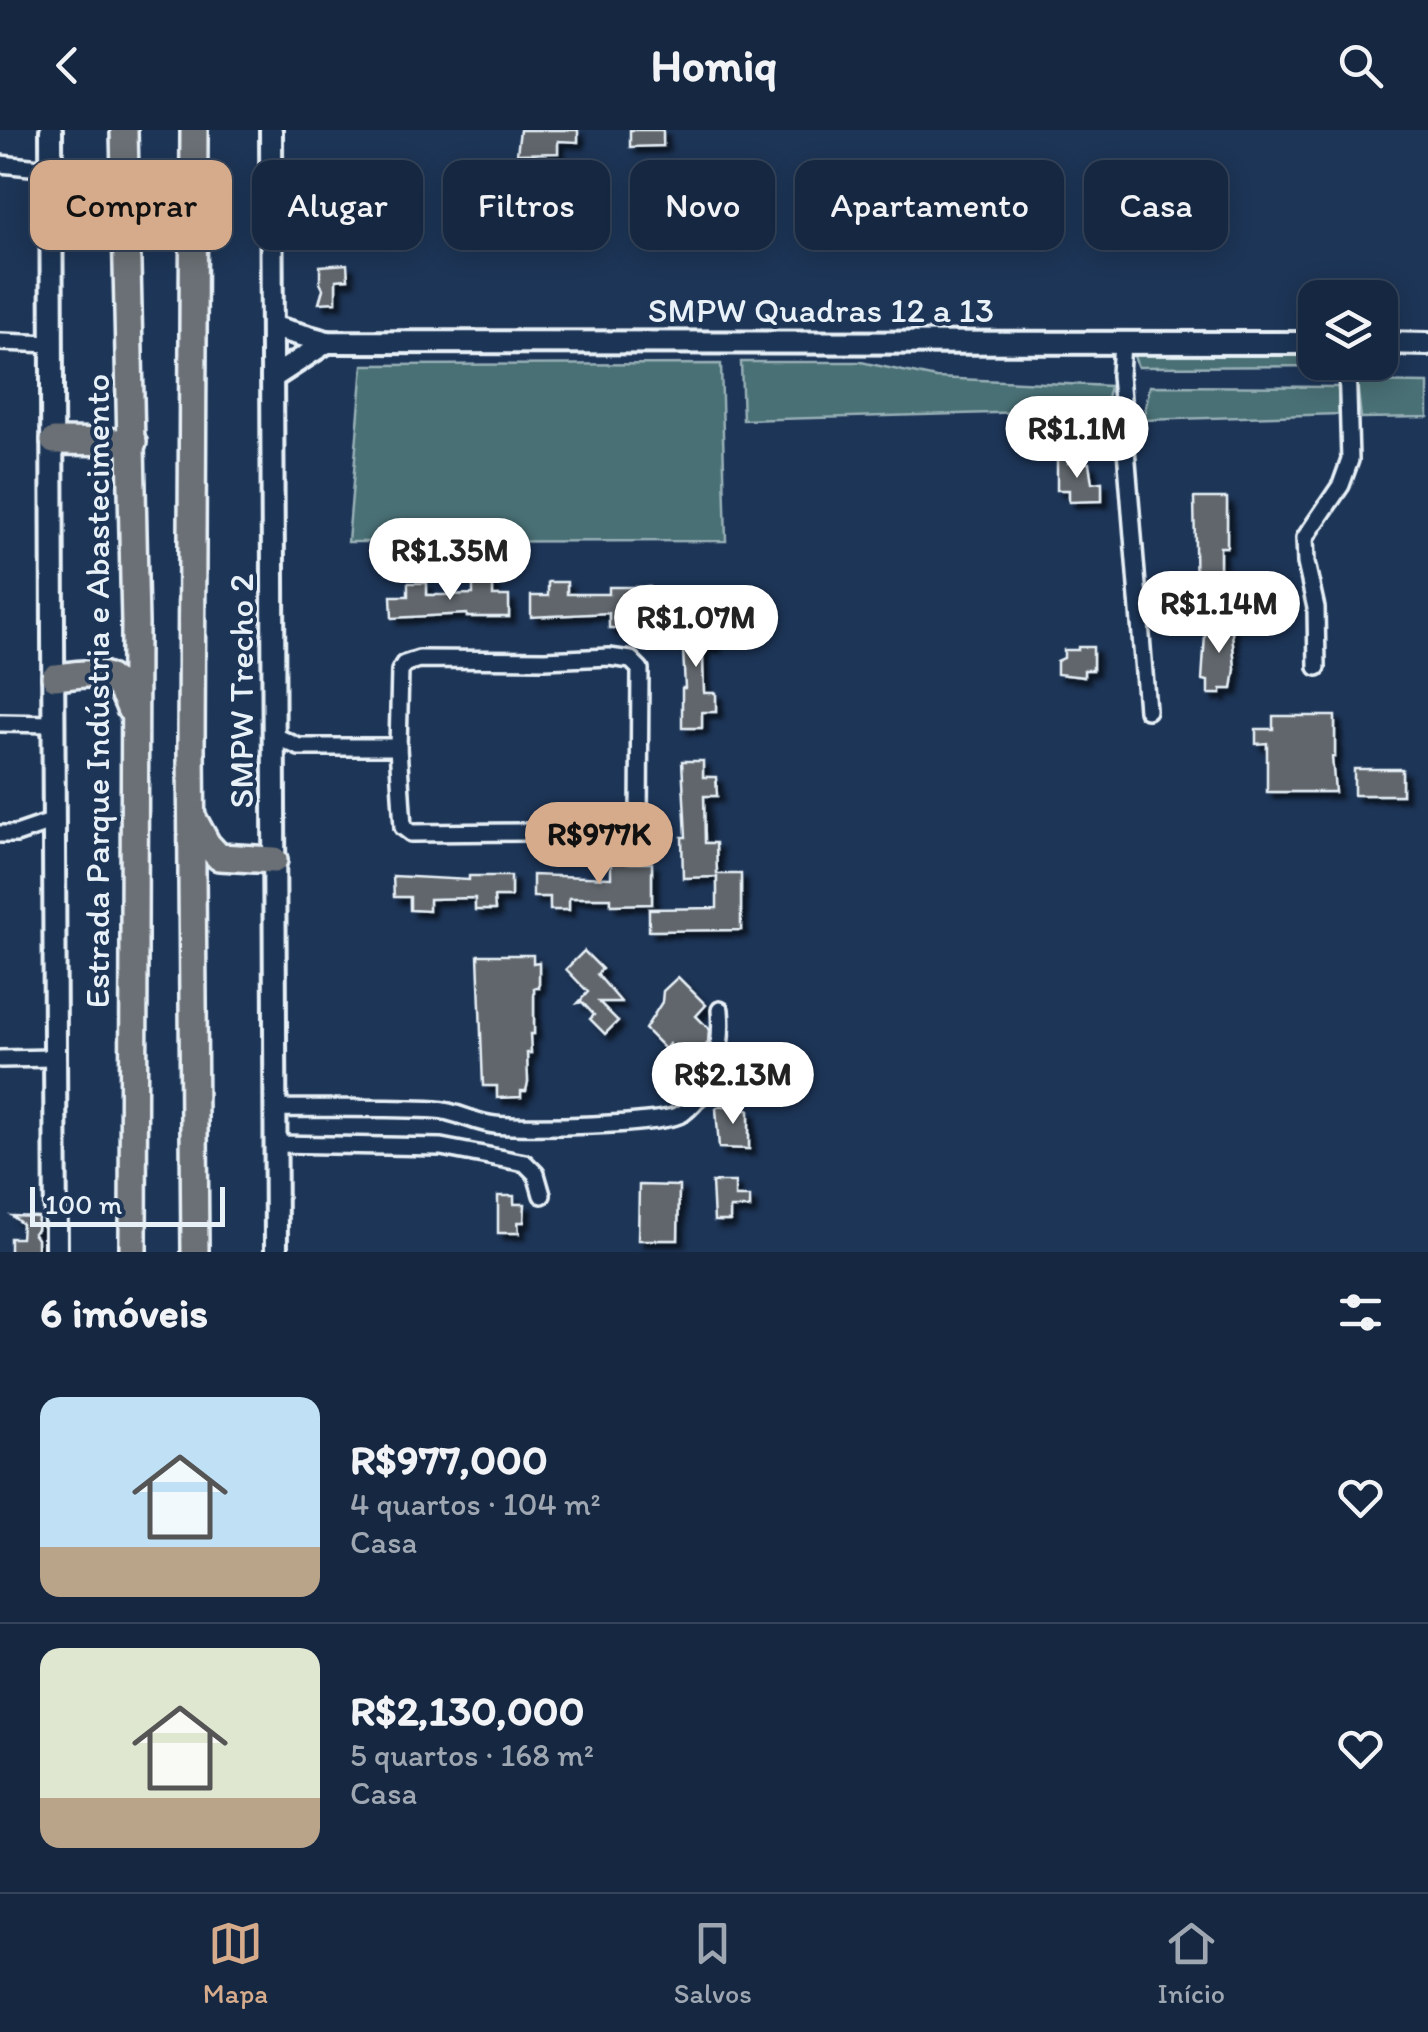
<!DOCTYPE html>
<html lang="pt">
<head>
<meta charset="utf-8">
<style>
	body { margin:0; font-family:Itim,sans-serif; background:#23344c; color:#f1f3f6; height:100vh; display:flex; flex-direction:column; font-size:38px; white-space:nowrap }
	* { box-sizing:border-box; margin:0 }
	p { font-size:32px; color:#9ea6b1 }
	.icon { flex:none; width:55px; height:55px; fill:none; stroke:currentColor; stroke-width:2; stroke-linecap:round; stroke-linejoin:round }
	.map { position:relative; height:1122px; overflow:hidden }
	.side { display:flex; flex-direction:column; background:#162841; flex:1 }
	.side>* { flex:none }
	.banner { position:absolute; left:30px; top:30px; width:1370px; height:90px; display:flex; gap:20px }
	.fabs { position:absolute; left:1298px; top:150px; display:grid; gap:20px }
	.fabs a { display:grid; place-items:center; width:100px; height:100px; border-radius:20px; background:#162841; box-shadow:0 5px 25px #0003,0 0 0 2px #35445a; font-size:50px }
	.scale { position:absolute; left:30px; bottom:25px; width:195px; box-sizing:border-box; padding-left:10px; border:5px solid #e8f1f8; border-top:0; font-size:28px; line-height:35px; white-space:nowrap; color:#e8f1f8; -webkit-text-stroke:8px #1d3557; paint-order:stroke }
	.price { position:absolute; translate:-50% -85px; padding:0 22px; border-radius:35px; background:#fff; color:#222; font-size:32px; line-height:65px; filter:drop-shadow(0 2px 5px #0008) }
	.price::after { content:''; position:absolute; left:50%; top:60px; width:30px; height:22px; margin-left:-15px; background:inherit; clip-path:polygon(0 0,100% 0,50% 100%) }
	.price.active { background:#d6ab8b; color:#111 }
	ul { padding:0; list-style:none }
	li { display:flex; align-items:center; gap:30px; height:250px; padding:0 40px }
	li+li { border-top:2px solid #35445a }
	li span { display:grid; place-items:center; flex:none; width:280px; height:200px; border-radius:20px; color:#555 }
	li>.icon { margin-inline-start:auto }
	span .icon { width:120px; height:120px; fill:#fffc; stroke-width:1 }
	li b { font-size:42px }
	h2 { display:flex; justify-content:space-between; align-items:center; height:120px; padding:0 40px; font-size:42px }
	.pill { padding:0 35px; border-radius:20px; background:#162841; box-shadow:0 5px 25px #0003,0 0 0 2px #35445a; font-size:35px; line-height:90px }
	.pill.active { background:#d6ab8b; color:#111 }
	header { display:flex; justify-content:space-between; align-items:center; height:130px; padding:0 40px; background:#162841; font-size:45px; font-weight:700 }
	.tab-bar { display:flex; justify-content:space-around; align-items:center; height:140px; border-top:2px solid #35445a; background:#162841; font-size:28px; color:#9ea6b1 }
	.tab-bar a { display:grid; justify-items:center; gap:5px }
	.tab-bar .active { color:#d6ab8b }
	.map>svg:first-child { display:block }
	.green { fill:#487075; stroke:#98b0b6; stroke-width:2.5 }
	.building { fill:#60666c; stroke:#e8f1f8; stroke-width:2.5; filter:url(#shadow) }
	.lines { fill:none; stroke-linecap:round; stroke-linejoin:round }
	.minor-casing { stroke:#e8f1f8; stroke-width:22 }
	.tertiary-casing { stroke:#e8f1f8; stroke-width:28 }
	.trunk-casing { stroke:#e8f1f8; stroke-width:32 }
	.minor { stroke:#1d3557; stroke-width:15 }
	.tertiary { stroke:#1d3557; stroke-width:20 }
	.trunk { stroke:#6b6f75; stroke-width:25 }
	.labels { text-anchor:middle; stroke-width:8; stroke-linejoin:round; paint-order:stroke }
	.street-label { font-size:35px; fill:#e8f1f8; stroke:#1d3557 }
</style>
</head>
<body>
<header><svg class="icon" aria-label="back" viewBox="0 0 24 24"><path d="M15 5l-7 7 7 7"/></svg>Homiq<svg class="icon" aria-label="search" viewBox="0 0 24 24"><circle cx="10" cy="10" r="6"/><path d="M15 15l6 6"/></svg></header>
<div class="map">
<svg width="1428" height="1122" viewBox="0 0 1428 1122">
	<defs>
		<filter id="shadow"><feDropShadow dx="6" dy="6" stdDeviation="2.5" flood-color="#0009"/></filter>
	</defs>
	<rect width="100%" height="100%" fill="#1d3557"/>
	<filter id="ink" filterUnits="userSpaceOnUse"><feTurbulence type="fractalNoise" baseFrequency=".01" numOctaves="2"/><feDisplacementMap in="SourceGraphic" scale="20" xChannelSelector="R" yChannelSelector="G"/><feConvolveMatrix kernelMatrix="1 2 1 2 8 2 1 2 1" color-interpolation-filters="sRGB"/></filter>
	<g filter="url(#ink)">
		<g class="green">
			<path d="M1132 221 1315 223V232L1335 233V236L1138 237Z"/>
			<path d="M741 232H861L936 248 1110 256 1104 280 743 290Z"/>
			<path d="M721 234 726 411 348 412 363 235Z"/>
			<path d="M1357 252 1428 253V287L1361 288Z"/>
			<path d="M1150 256 1338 257 1339 284 1143 290Z"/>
		</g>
		<g class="building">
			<path d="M520 0H578V12L558 11V23L517 24Z"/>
			<path d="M630 0H663V16L630 17Z"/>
			<path d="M347 134 348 149 336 150V172L319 173 323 159 320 153V136Z"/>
			<path d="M1057 324H1068V333H1089L1092 353 1102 352V371L1069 372V360H1057Z"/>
			<path d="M1194 368H1227V417H1220V465H1196Z"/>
			<path d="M548 452H567V464H609V457H650V498H609V483L531 487V466H548Z"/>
			<path d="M408 453H427V465H442L473 464V453H493V466H509V487H467V484L392 488 391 466H408Z"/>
			<path d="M681 481H702V497H715V516H703V530L704 563H716V582H702V598H682V558H685Z"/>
			<path d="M1206 490H1231L1235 539 1232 559H1221V564H1208V551L1202 550Z"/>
			<path d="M1078 517H1093V540H1084V547L1057 544V531L1064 528V520H1078Z"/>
			<path d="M1273 586H1335V627H1332L1335 662H1267V613L1256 614V599H1273Z"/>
			<path d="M682 631H703V647H716L717 666H704L705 713H716L717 744H741V800L649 801V779L717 778V747L683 748 682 707H686Z"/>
			<rect x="1354" y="639" width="48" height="26"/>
			<path d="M611 733H652V774L611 775V768H569V780H550V767H533V745L611 748Z"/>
			<path d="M393 746 469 750V746H511V767H494L495 780H475V768L429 769V781L410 780V767H394Z"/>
			<path d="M584 821 602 839 597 844 621 872H599L618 891 605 904 590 889 594 885 582 872 578 873 588 862 566 839Z"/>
			<path d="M478 825H533V833L539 832V858H534V904H530L531 923H527L528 952 526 961H521V967L497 968V956H483Z"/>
			<path d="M678 847 706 875 696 886 709 899 708 913 699 922 704 931 695 941 669 914 665 919 645 899 662 872 663 861Z"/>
			<path d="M720 976H740V980H749V1019L719 1018 716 978Z"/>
			<path d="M712 1052H735V1067H750V1078H730V1091H714Z"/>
			<path d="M639 1055 679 1056 678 1110H638Z"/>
			<path d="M498 1066H514V1074H525L524 1092H518L519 1103H498Z"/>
			<path d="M12 1086 38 1087 37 1100 33 1103 37 1109V1122H10V1108H21L22 1094Z"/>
		</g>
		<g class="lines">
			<g class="minor-casing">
				<g id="minor">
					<path d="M0 34 51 39"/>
					<path d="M0 212 53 214"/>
					<path d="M1122 212 1120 245 1147 580"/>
					<path d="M609 527 631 530 640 539 639 692 634 701 411 703 403 697 398 617 400 541 404 534 419 529 545 530Z"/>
					<path d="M1317 537 1316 478 1306 433 1305 408 1341 355 1350 330 1347 232"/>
					<path d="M0 593 53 594"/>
					<path d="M275 606 299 617H398"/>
					<path d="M0 704H16L54 691"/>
					<path d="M0 929 54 928"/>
					<path d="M277 978C330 979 383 977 436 980 457 981 474 993 495 995 522 998 666 996 683 983 715 958 723 916 720 880"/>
					<path d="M276 1014 441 1017 525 1033 536 1044 542 1065"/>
				</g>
			</g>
			<g class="tertiary-casing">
				<g id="tertiary">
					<path d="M51 0C54 374 52 748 56 1122"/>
					<path d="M271 0 276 1122"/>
					<path d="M273 197 327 212 1315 213"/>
					<path d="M1380 213 1428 214"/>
					<path d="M272 248 327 212"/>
				</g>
			</g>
			<g class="trunk-casing">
				<g id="trunk">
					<path d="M124 0 135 494 133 1122"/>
					<path d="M194 0 191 618 195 1122"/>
					<path d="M54 311 133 312"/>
					<path d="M55 547C96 543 114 535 130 579"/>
					<path d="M194 690 207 714 219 727 274 730"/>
				</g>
			</g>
			<use href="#minor" class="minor"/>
			<use href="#tertiary" class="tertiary"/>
			<use href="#trunk" class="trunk"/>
		</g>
	</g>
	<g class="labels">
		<g class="street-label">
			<text x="821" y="192">SMPW Quadras 12 a 13</text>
			<text transform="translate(97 561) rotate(-90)" y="12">Estrada Parque Indústria e Abastecimento</text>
			<text transform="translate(241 561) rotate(-90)" y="12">SMPW Trecho 2</text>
		</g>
	</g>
</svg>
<div class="fabs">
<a><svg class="icon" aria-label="layers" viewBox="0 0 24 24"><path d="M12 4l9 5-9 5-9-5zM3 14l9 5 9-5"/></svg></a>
</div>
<div class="scale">100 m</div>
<b class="price" style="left:1077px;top:351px">R$1.1M</b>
<b class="price" style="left:450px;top:473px">R$1.35M</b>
<b class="price" style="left:1219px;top:526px">R$1.14M</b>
<b class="price" style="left:696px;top:540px">R$1.07M</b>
<b class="price active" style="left:599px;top:757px">R$977K</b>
<b class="price" style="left:733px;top:997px">R$2.13M</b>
<div class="banner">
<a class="pill active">Comprar</a>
<a class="pill">Alugar</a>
<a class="pill">Filtros</a>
<a class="pill">Novo</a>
<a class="pill">Apartamento</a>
<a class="pill">Casa</a>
</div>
</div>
<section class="side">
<h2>6 imóveis<svg class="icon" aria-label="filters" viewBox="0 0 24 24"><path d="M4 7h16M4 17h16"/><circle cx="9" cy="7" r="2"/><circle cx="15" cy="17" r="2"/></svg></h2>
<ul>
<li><span style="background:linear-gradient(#bfe0f5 75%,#b9a48a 0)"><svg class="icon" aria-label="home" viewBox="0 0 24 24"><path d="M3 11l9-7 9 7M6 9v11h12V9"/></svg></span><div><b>R$977,000</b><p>4 quartos · 104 m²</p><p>Casa</p></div><svg class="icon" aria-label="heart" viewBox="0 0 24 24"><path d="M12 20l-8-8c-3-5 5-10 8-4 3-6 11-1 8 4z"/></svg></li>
<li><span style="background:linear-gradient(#dfe7d0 75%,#b9a48a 0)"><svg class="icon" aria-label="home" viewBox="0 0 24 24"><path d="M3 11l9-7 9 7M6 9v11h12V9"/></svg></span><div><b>R$2,130,000</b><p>5 quartos · 168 m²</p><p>Casa</p></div><svg class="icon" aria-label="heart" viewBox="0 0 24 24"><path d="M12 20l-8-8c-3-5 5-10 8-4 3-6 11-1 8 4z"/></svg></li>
</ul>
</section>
<nav class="tab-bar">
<a class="active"><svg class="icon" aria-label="map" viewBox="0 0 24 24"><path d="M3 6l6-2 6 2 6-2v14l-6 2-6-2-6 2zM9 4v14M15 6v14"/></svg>Mapa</a>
<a><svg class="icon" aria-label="saved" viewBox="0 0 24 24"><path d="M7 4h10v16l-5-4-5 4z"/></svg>Salvos</a>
<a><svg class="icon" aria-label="home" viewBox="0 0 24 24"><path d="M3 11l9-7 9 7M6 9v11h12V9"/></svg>Início</a>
</nav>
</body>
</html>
